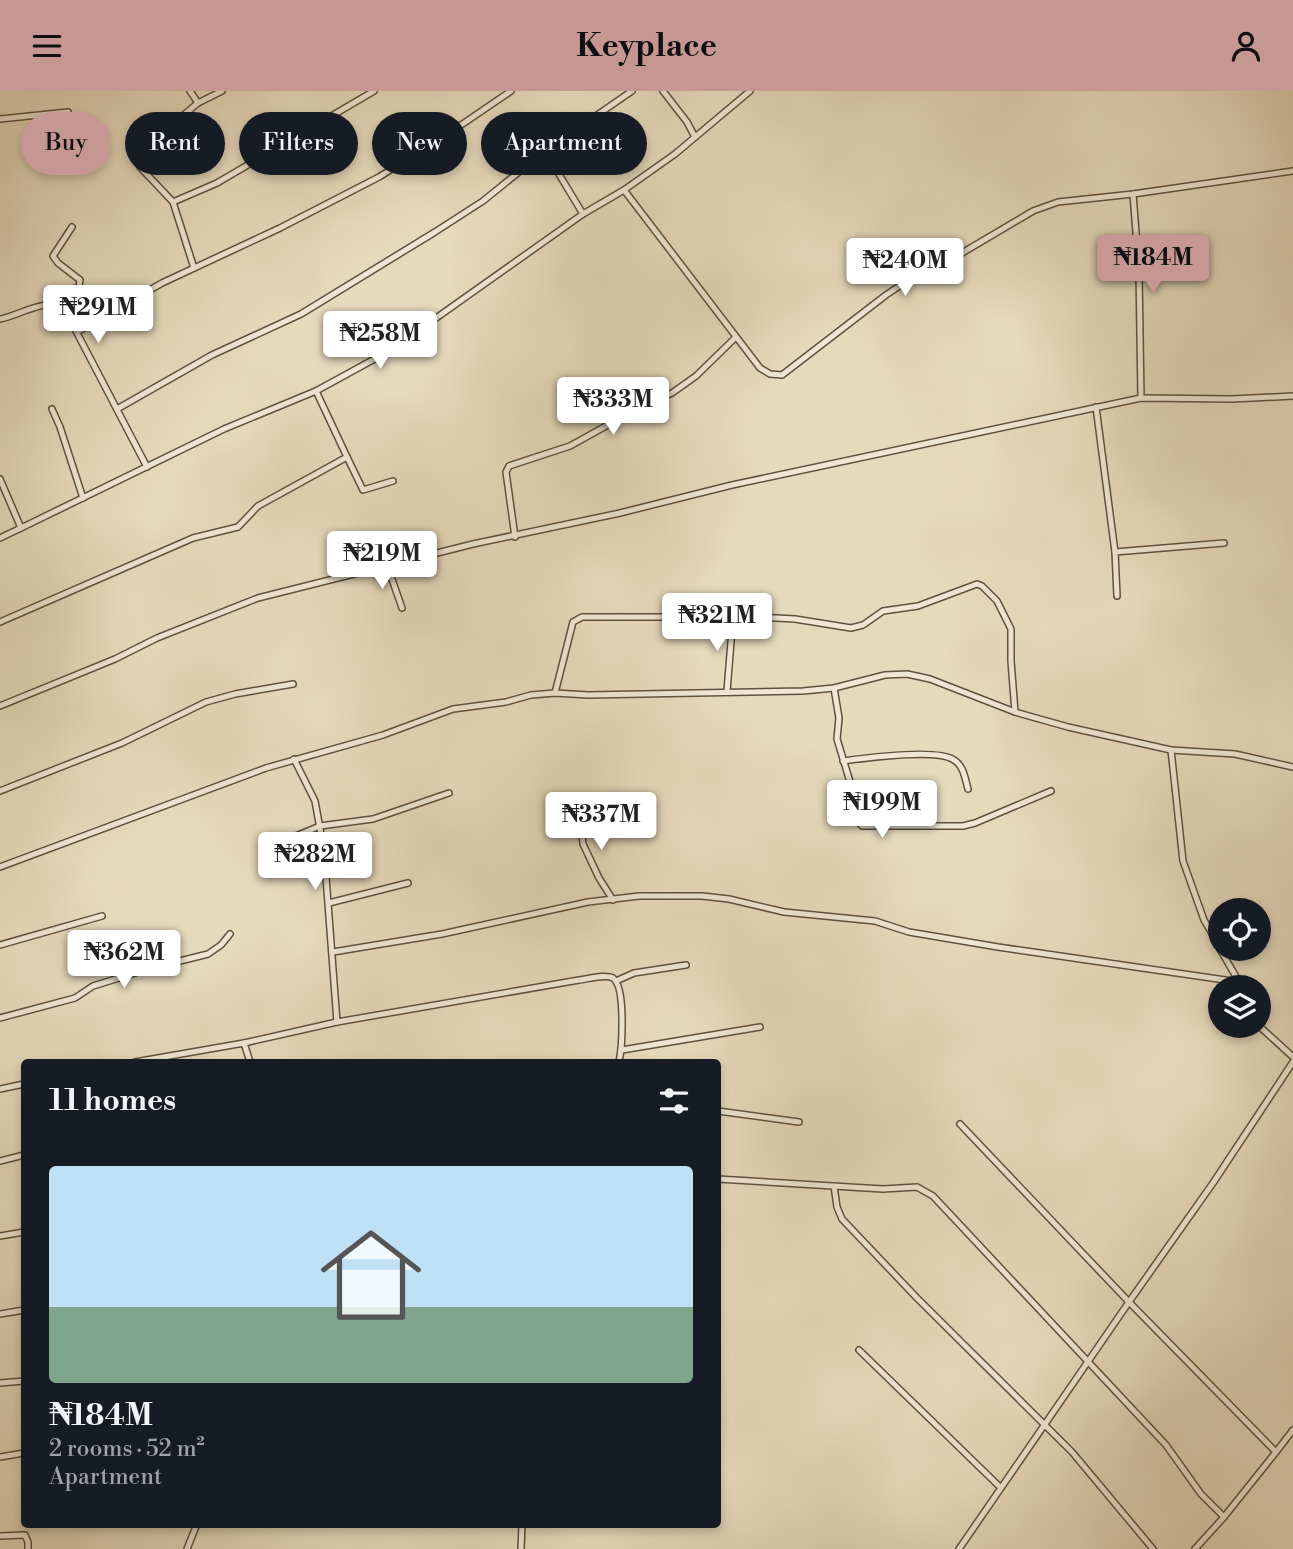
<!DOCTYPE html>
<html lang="en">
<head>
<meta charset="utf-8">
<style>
	body { margin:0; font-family:"Libre Bodoni",serif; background:#20242c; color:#f1f3f6; height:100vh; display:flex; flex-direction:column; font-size:26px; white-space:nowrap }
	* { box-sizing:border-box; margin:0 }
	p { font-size:23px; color:#9ea1a6 }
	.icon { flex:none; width:38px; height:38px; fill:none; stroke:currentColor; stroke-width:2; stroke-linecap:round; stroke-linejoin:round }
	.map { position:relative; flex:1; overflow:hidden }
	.details { position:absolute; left:21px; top:968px; width:700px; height:469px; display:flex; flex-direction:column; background:#171b24; border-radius:7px; box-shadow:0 4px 10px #0003 }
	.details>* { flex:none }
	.hud { position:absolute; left:21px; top:21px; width:700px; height:63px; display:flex; gap:14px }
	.fabs { position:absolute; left:1208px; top:807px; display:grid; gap:14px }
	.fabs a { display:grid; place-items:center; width:63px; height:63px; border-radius:50%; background:#171b24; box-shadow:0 4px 10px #0003; font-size:35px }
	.price { position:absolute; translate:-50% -60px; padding:0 16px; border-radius:7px; background:#fff; color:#222; font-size:23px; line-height:46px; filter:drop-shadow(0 2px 4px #0008) }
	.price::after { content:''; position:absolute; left:50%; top:42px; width:21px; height:16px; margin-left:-10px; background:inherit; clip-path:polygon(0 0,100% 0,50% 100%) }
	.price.active { background:#c59692; color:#111 }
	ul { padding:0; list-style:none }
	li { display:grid; align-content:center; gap:14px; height:371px; padding:0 28px }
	li span { display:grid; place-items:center; height:217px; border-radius:7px; color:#555 }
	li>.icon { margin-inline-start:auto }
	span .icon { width:126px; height:126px; fill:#fffc; stroke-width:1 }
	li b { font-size:30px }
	h2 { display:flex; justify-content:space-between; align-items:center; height:84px; padding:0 28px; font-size:30px }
	.tag { padding:0 24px; border-radius:32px; background:#171b24; box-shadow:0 4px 10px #0003; font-size:24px; line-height:63px }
	.tag.active { background:#c59692; color:#111 }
	header { display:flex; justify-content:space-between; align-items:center; height:91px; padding:0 28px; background:#c59692; color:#111; font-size:32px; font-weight:700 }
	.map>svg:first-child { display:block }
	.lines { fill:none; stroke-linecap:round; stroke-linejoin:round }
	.street-casing { stroke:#60513e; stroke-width:8 }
	.street { stroke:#efe7d4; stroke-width:5 }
</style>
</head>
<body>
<header><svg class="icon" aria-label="menu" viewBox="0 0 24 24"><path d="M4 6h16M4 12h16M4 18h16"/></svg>Keyplace<svg class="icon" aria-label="person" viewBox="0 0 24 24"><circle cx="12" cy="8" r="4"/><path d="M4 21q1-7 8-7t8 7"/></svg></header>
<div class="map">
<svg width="1293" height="1458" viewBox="0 0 1293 1458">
	<rect width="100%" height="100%" fill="#e6dabd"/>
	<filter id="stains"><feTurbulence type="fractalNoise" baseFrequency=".00286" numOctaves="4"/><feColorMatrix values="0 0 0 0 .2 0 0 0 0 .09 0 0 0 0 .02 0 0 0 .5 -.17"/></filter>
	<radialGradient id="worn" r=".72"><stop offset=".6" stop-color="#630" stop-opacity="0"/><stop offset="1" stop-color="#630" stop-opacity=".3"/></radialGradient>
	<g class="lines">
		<g class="street-casing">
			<g id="street">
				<path d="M190 0 198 12 222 0"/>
				<path d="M663 0 687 31 695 46"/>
				<path d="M0 28 68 21"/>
				<path d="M545 60 583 123"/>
				<path d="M624 99 760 277 770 283 782 284 886 204 910 188 957 165 1033 120 1058 111 1133 103 1293 80"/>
				<path d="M1133 103 1139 180 1141 307"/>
				<path d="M173 111 217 92 374 0"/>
				<path d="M194 177 173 111 140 76 133 62 138 52 180 27 198 12"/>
				<path d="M60 214 66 200 79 196 80 189 58 172 53 165 72 136"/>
				<path d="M0 228C19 225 49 204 65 219L147 376"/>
				<path d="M77 241 162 192 280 137 379 86 445 45 511 0"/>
				<path d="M1096 316 1115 461 1117 505"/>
				<path d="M52 318 60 336 83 407"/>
				<path d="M117 318 212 264 301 223 435 141 483 110 545 60 632 0"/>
				<path d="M347 366 363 399 393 390"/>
				<path d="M0 388 21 437 224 338 316 300 391 259 583 123 624 99 675 63 750 0"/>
				<path d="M515 446 506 381 509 375 570 355 642 315 672 302 696 285 736 246"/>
				<path d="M0 447 21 437"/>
				<path d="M1115 461 1224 452"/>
				<path d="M387 474 402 517"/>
				<path d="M0 531 193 447 238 436 258 415 347 366 316 300"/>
				<path d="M834 597 839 627 837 648 858 717 859 732 862 735H963L975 732 1051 700"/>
				<path d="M727 600 733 526"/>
				<path d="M555 602 573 531 582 526H757L795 528 851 537 863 534 883 520 918 515 977 493 982 495 997 510 1011 538V570L1015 621"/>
				<path d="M0 615 115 568 157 547 258 507 473 453 620 422 732 394 1141 307 1232 308 1293 305"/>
				<path d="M1171 659 1183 770 1204 829 1220 856"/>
				<path d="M294 668 315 710 324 760 337 931"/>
				<path d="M843 670C865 667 937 657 954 669 964 675 965 688 968 698"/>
				<path d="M0 700 122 652 206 611 235 603 293 593"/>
				<path d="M579 718 583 753 599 787 613 809"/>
				<path d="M272 760 291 747 320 735 373 728 449 702"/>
				<path d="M0 776 266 677 383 644 453 618 506 611 531 604 555 602 588 604 803 600 834 597 885 584 907 583 930 588 1015 621 1068 636 1171 659 1235 663 1293 676"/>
				<path d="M329 812 408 792"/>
				<path d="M0 854 102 825"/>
				<path d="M1220 858 1239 891"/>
				<path d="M333 861 442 843 588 811 639 805H702L729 808 784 821 875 830 909 841 998 856 1239 891 1240 896"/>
				<path d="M616 890 634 882 686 874"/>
				<path d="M0 927 75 907 93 895 148 878 208 863 221 854 230 843"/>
				<path d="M1258 934 1293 966"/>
				<path d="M244 952 250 971"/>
				<path d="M622 959 760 936"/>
				<path d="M135 971 244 952 337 931 579 889C588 888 606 883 613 887 626 896 622 957 619 971"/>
				<path d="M1293 971 1213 1092 1129 1211 1276 1361 1293 1339"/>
				<path d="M0 998 24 993"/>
				<path d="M718 1020 799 1031"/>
				<path d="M0 1070 24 1064"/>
				<path d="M718 1088 883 1098 917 1096 933 1105 1166 1354 1201 1403 1224 1426 1195 1458"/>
				<path d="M834 1095 837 1116 842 1128 917 1207 1072 1361 1153 1458"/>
				<path d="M0 1145 24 1141"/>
				<path d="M0 1223 24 1219"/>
				<path d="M859 1259 1000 1396"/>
				<path d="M0 1292 24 1290"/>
				<path d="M0 1366 24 1362"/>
				<path d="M1224 1426 1276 1361"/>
				<path d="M0 1445 25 1444 28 1451V1458"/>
				<path d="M187 1458 197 1433"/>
				<path d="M521 1458 522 1433"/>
				<path d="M959 1458 1129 1211 960 1033"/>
			</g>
		</g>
		<use href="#street" class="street"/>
	</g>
	<rect width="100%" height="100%" filter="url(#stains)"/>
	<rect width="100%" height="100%" fill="url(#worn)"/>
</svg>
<div class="fabs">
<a><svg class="icon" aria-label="locate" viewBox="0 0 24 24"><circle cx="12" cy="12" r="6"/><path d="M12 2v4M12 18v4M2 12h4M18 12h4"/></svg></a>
<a><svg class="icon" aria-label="layers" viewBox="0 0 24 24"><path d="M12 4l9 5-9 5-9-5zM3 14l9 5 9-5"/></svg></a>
</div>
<b class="price active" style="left:1153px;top:204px">₦184M</b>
<b class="price" style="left:905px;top:207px">₦240M</b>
<b class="price" style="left:98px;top:254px">₦291M</b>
<b class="price" style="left:380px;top:280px">₦258M</b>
<b class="price" style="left:613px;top:346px">₦333M</b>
<b class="price" style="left:382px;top:500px">₦219M</b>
<b class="price" style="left:717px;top:562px">₦321M</b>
<b class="price" style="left:882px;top:749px">₦199M</b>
<b class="price" style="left:601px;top:761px">₦337M</b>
<b class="price" style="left:315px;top:801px">₦282M</b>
<b class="price" style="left:124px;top:899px">₦362M</b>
<div class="hud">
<a class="tag active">Buy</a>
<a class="tag">Rent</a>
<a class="tag">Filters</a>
<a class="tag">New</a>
<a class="tag">Apartment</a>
</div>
<section class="details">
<h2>11 homes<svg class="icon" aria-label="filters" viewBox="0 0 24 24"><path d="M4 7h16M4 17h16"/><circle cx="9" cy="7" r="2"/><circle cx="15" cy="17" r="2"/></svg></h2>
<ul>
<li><span style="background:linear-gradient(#bfe0f5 65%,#7fa58c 0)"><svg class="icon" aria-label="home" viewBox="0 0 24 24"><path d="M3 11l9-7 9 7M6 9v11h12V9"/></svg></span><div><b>₦184M</b><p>2 rooms · 52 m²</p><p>Apartment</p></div></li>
</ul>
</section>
</div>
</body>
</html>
